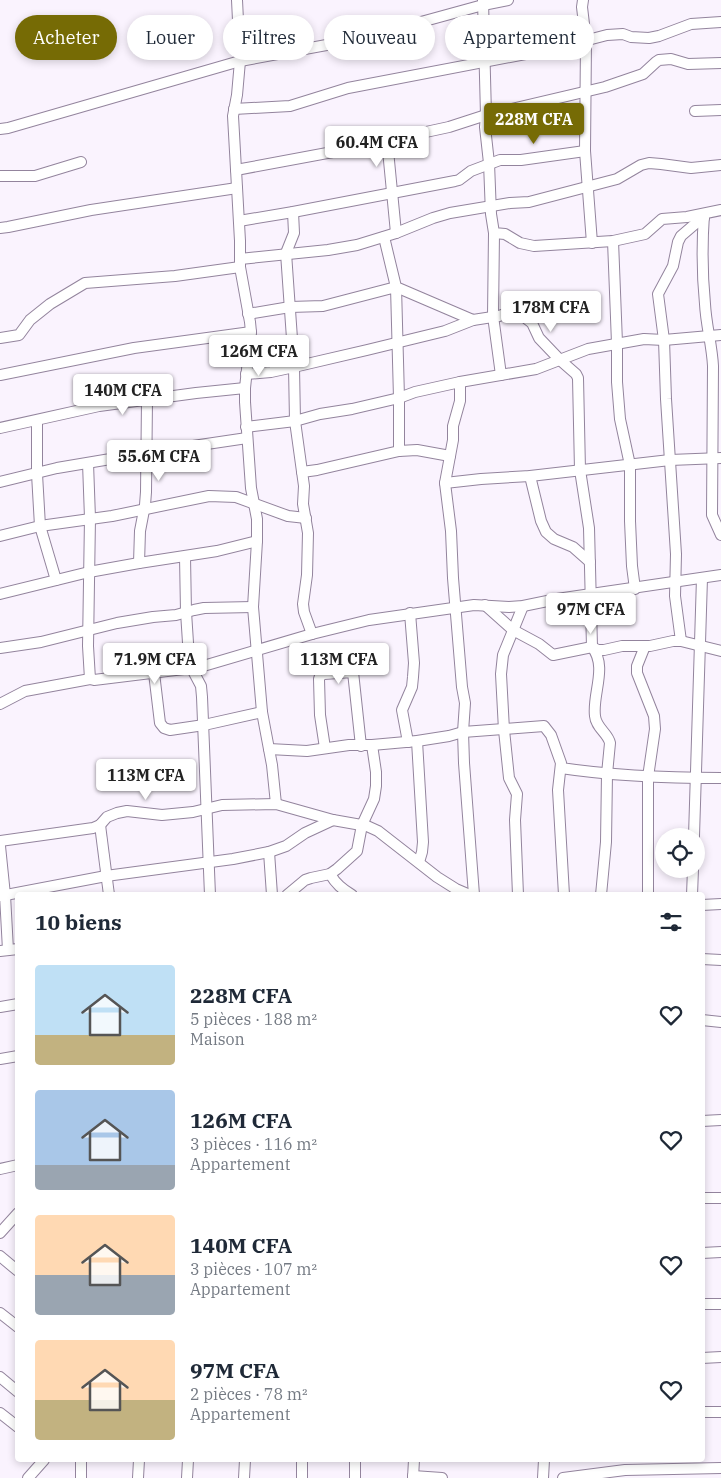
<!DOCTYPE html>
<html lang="fr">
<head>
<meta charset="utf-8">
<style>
	body { margin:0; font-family:"IBM Plex Serif",serif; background:#f2f2f3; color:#1f2937; height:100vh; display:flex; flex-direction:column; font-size:19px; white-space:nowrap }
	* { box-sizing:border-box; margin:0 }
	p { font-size:16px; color:#747a83 }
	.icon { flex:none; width:28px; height:28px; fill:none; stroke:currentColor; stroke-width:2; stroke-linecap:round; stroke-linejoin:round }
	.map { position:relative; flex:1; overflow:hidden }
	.sheet { position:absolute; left:15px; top:892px; width:690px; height:570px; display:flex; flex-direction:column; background:#fff; border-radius:5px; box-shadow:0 2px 8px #0003 }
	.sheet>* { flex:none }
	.top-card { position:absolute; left:15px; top:15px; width:691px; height:45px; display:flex; gap:10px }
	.tools { position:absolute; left:655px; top:828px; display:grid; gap:10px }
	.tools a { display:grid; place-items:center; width:50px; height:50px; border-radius:50%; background:#fff; box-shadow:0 2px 8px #0003; font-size:25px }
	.price { position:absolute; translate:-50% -42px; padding:0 11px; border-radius:5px; background:#fff; color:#222; font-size:16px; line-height:32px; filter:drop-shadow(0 1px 2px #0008) }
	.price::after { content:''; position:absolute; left:50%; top:30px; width:15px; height:11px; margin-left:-8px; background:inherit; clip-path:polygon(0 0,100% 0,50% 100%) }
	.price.active { background:#766b05; color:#fff }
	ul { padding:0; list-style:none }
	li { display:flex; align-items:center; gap:15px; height:125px; padding:0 20px }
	li span { display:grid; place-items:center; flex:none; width:140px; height:100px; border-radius:5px; color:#555 }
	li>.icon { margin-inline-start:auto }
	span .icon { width:60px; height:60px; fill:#fffc; stroke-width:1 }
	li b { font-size:21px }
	h2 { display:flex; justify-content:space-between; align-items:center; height:60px; padding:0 20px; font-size:21px }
	.chip { padding:0 18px; border-radius:22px; background:#fff; box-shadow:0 2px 8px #0003; font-size:18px; line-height:45px }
	.chip.active { background:#766b05; color:#fff }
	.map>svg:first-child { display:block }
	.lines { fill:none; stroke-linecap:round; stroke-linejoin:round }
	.minor-casing { stroke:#93849d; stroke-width:12 }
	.minor { stroke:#fff; stroke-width:10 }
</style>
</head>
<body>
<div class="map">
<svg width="721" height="1478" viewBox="0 0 721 1478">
	<rect width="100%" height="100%" fill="#faf3fe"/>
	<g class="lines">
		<g class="minor-casing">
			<g id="minor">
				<path d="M237 0 240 61 237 95 233 116 240 241V267L250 322 251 332 245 388V402L251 488 257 519V541L253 607 262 712 272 765 276 804"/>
				<path d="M583 0 582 7 586 41 585 151 592 243"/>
				<path d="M483 1 486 115 485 127 489 163 491 214 494 233 505 234 520 243 534 246 613 241 645 234 662 219 687 217 721 210"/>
				<path d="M234 109 290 106 348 88 557 48 607 35 623 34 631 37 649 38 659 36 691 24 721 22"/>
				<path d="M695 111 721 110"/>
				<path d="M0 129 8 128 240 61 359 39 483 5 508 0"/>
				<path d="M387 140 396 233"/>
				<path d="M236 170 338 151 449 127 486 115 605 87 643 74 656 62 659 60 671 59 688 64 721 63"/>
				<path d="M0 176H35L81 162"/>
				<path d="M293 212 294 233 286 253 294 367 295 421 304 486 303 504 308 533 307 575 303 604 304 612 312 634"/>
				<path d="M704 214C702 243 702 274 705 304 706 325 712 345 713 366L712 515 721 535"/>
				<path d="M239 221 293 212 455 181 459 180 471 171 500 160H521L585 151"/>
				<path d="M0 228 8 227 91 210 237 188"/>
				<path d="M494 233 493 316 501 375"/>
				<path d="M384 237 396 287 473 320 499 316 511 312 519 313 532 323 539 338 560 360 576 374 578 378 580 470 589 528 592 647C608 667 592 694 595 716 596 728 608 733 610 743L607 774 606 842 601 895"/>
				<path d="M613 241 617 343V382L620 419 630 465V521L632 566 635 589"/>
				<path d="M240 259 328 250 357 245 396 233 433 218 450 213 510 203 529 202 617 179 641 165 649 163 661 164 691 168 721 165"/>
				<path d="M248 314 290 307 323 306 396 287 399 398V451"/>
				<path d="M0 338 19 335 30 320 50 304 85 283 175 276 240 267"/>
				<path d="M246 374 271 372 294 367 367 350 445 331 473 320"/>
				<path d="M0 375 134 348 251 332"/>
				<path d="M460 382V401L453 426V440L445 483 451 531 453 578 462 687 465 703 463 732 464 763 474 895"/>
				<path d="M37 421V474L40 526 56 580"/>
				<path d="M246 427 295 421 320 414 352 409 399 398 415 392 460 382 536 369 588 349 644 339 664 340 721 335"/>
				<path d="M0 428 99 406 196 393 245 388"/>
				<path d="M88 463 90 518 88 646 90 679 94 680 200 667 312 634 369 620 474 605 509 607 523 606 557 599 721 575"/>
				<path d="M302 472 317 470 399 451 417 450 450 456"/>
				<path d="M530 476 541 521 546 532 554 539 573 547 590 562"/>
				<path d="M0 482 57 468 146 453 247 438"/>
				<path d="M445 483 481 479 530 476 670 460 721 458"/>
				<path d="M0 536 40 526 112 516 209 496 236 497 288 516 306 518"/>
				<path d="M185 557 186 612 189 658 192 669 201 686 202 697 210 895"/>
				<path d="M139 563 140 531 145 505 146 492 147 400"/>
				<path d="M0 594 89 572 139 563 217 551 257 541"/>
				<path d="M485 605 513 630 539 644 553 655 592 647 598 650H604L622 646H650L673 641H681L721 651"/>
				<path d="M681 641 675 596 676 554 666 399 664 340 658 294 673 266 678 242 681 236 695 224 704 218"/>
				<path d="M645 646 637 666V673L654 716 655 729 648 777V895"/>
				<path d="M0 648 41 642 117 623 153 617 176 615 194 610 204 608 253 607"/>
				<path d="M154 673 160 723 164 728 170 730 204 725 262 712"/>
				<path d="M0 704 25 691 90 679"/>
				<path d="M417 741 423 842 422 852 419 862"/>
				<path d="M408 742 402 710 412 687 413 677 414 663 410 613"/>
				<path d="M325 748 320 715 319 679 320 676 324 674 353 672 361 746"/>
				<path d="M269 749 307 751 349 745H372L417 741 449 736 463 732 544 726 551 735 561 763 558 790 564 895"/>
				<path d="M561 768C614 776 667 778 721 778"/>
				<path d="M100 825 109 895"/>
				<path d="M694 836 702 578"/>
				<path d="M0 841 93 828 100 825 107 817 117 813 127 811 162 815 193 812 222 805 276 804 333 820 367 826 378 831 437 877 456 889 470 895"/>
				<path d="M0 846 5 895 8 950"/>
				<path d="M269 852 272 895"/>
				<path d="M330 874C336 884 342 889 352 895"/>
				<path d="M287 895 305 880 311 878 330 874 337 869 357 851 362 825 374 799 376 786V772L372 745"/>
				<path d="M518 895 515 820 517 794 509 778 504 730 501 674 503 655 523 606"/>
				<path d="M692 895 693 869"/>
				<path d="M0 896 106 876 233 859 269 852 286 846 305 833 333 820"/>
				<path d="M702 905 721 904"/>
				<path d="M0 951 18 949"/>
				<path d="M702 959 721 960"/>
				<path d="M0 1007 18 1004"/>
				<path d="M702 1020 721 1022"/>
				<path d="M0 1059 18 1056"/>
				<path d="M702 1121 721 1120"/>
				<path d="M0 1169 18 1165"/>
				<path d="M702 1198H721"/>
				<path d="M0 1233 18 1213"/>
				<path d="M702 1253 721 1252"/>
				<path d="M0 1256 18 1271"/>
				<path d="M702 1304H721"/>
				<path d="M0 1313 18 1327"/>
				<path d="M702 1358 721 1357"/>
				<path d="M0 1377 18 1392"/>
				<path d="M702 1412H721"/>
				<path d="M0 1413 18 1427"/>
				<path d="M81 1460V1478"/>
				<path d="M413 1476 442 1478"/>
				<path d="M28 1478 44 1460"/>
				<path d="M138 1478 139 1460"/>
				<path d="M187 1478 188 1460"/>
				<path d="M244 1478 245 1460"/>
				<path d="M302 1478V1460"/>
				<path d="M355 1478V1460"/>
				<path d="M413 1478 414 1460"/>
				<path d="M543 1478 544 1460"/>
				<path d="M563 1478 625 1470 721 1468"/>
			</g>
		</g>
		<use href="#minor" class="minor"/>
	</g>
</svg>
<div class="tools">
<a><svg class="icon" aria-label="locate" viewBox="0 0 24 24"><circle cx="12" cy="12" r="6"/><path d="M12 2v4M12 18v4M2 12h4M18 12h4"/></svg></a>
</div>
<b class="price active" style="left:534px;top:145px">228M CFA</b>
<b class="price" style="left:377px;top:168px">60.4M CFA</b>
<b class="price" style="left:551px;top:333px">178M CFA</b>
<b class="price" style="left:259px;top:377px">126M CFA</b>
<b class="price" style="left:123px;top:416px">140M CFA</b>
<b class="price" style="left:159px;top:482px">55.6M CFA</b>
<b class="price" style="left:591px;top:635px">97M CFA</b>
<b class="price" style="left:155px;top:685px">71.9M CFA</b>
<b class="price" style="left:339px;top:685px">113M CFA</b>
<b class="price" style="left:146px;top:801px">113M CFA</b>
<div class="top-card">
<a class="chip active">Acheter</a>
<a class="chip">Louer</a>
<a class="chip">Filtres</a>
<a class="chip">Nouveau</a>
<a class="chip">Appartement</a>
</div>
<section class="sheet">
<h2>10 biens<svg class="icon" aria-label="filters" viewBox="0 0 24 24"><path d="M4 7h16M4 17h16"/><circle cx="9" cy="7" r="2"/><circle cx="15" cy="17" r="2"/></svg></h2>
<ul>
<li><span style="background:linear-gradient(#bfe0f5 70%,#c2b280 0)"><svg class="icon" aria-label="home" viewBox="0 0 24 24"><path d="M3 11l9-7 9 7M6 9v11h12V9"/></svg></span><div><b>228M CFA</b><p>5 pièces · 188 m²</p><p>Maison</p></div><svg class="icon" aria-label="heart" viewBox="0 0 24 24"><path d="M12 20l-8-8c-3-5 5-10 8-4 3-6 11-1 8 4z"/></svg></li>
<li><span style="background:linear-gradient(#a9c7e8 75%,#9aa5b1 0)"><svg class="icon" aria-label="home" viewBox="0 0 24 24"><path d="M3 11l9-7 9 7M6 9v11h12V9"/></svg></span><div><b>126M CFA</b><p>3 pièces · 116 m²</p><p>Appartement</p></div><svg class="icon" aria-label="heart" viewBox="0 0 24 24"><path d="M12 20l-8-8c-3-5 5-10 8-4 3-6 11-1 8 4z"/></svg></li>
<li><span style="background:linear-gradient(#ffd9b3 60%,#9aa5b1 0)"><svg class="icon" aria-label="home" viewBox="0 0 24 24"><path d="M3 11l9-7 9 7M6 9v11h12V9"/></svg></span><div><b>140M CFA</b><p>3 pièces · 107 m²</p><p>Appartement</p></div><svg class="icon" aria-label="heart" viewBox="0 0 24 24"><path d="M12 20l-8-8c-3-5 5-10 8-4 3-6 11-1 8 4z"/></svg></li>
<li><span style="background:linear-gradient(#ffd9b3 60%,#c2b280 0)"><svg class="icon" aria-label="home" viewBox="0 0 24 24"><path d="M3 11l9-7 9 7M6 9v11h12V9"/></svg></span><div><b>97M CFA</b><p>2 pièces · 78 m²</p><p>Appartement</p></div><svg class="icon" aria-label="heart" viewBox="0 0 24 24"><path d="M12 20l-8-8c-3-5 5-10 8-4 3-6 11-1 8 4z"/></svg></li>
</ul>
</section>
</div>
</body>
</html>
